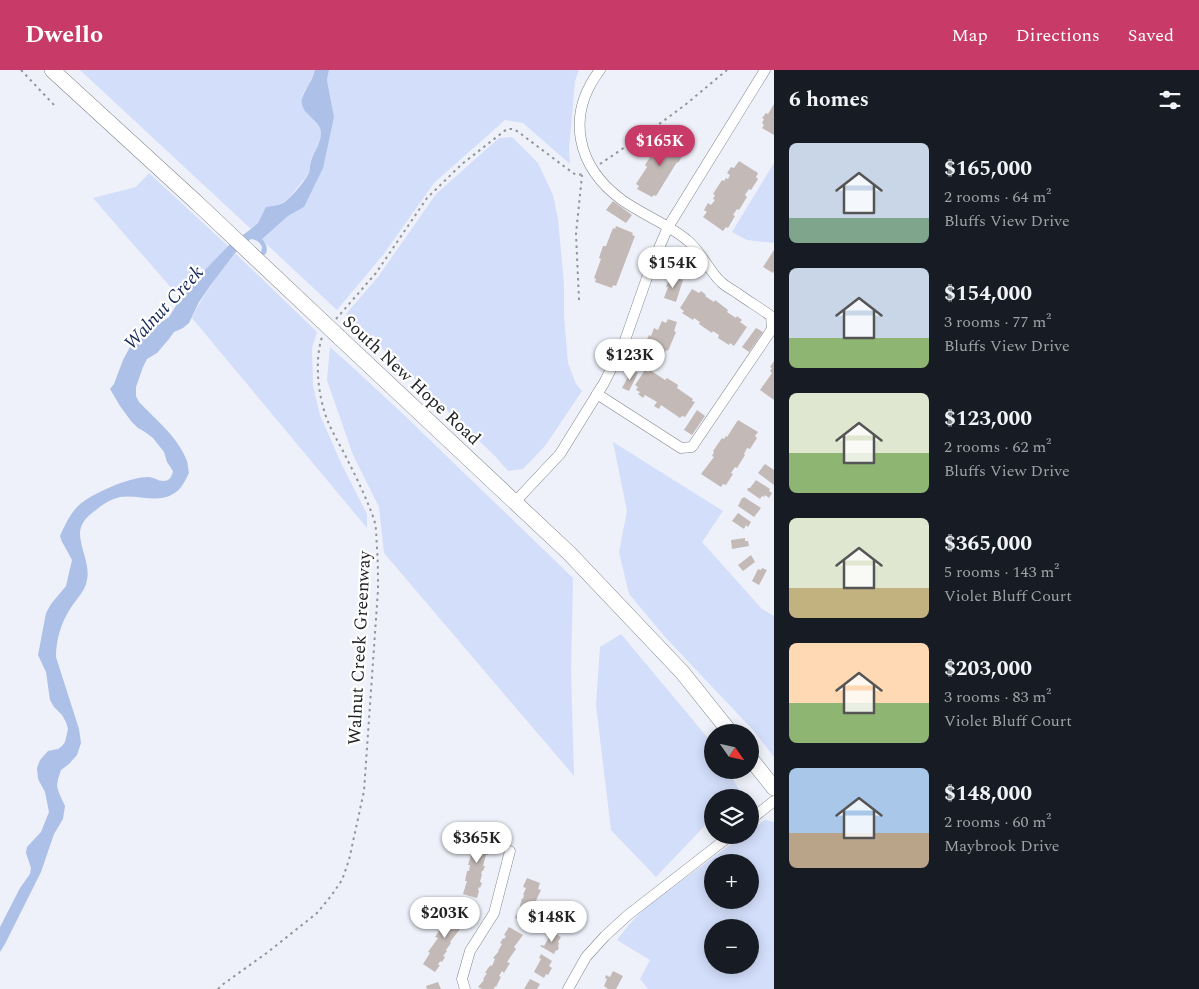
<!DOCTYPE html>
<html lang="en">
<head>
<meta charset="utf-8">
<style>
	body { margin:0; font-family:Spectral,serif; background:#20242c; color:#f1f3f6; height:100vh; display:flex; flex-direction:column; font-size:19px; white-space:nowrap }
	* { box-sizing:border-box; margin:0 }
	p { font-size:16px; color:#9ea1a6 }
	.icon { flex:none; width:28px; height:28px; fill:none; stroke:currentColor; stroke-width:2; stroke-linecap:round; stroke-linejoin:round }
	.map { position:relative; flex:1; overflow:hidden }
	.details { display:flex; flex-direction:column; background:#171b24; width:425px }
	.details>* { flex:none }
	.needle { width:32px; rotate:124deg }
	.fabs { position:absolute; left:704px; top:654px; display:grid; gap:10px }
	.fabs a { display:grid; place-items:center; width:55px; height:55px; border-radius:50%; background:#171b24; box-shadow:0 2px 12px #0003; font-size:25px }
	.price { position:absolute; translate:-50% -42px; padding:0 11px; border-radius:18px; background:#fff; color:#222; font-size:16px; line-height:32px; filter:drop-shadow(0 1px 2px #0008) }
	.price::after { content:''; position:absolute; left:50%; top:30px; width:15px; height:11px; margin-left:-8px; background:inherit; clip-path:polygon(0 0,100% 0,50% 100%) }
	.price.active { background:#c83a67; color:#fff }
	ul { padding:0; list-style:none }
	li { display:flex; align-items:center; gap:15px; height:125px; padding:0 15px }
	li span { display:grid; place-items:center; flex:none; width:140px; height:100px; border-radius:8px; color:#555 }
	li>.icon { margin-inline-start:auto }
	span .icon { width:60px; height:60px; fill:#fffc; stroke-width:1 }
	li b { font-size:21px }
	h2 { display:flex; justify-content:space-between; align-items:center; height:60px; padding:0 15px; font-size:21px }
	header { display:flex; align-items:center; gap:30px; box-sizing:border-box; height:70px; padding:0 25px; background:#c83a67; color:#fff }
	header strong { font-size:24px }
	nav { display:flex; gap:28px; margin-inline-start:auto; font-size:18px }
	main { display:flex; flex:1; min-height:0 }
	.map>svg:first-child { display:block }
	.green { fill:#d3defa; fill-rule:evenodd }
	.water { fill:#adc0e7 }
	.building { fill:#c3bab7 }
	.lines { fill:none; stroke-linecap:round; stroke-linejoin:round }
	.minor-casing { stroke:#80838a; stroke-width:11 }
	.primary-casing { stroke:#80838a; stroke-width:16 }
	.path { stroke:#92949a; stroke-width:2; stroke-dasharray:2.5 4; stroke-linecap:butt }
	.minor { stroke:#fff; stroke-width:10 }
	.primary { stroke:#fff; stroke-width:15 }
	.primary-bridge-casing { stroke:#80838a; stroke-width:16; stroke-linecap:butt }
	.primary-bridge { stroke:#fff; stroke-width:15 }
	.labels { text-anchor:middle; stroke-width:4.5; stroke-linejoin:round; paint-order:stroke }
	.street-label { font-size:18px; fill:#222326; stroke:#fff }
	.water-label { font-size:19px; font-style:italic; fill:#162959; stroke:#fff }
</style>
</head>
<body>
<header>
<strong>Dwello</strong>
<nav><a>Map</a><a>Directions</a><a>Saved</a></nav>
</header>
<main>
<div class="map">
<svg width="774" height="919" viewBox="0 0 774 919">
	<rect width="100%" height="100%" fill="#eef1f9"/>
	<g class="green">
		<path d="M80 0H315L308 17 305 20 302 26V35L307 43 318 53 322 62 319 72 311 89 309 103 289 128 261 147 258 153 251 159Z"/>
		<path d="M329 0H579L575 11 569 79 570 94 523 53 505 50 434 113 383 185 337 240 261 169 288 146 304 137 334 47 327 10Z"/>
		<path d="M512 67 538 93 553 125 558 149 564 214V246L568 293 576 314 582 321 545 376 523 399 508 401 495 386 346 244 378 207 436 124 499 68Z"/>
		<path d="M774 93V173L747 170 732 162Z"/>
		<path d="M149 103 228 176 202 203 181 229 93 128 136 117Z"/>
		<path d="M235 183 317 262 312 278 313 316 320 345 341 393 367 444V458L192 248C203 224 219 204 235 183Z"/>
		<path d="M330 277 349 294 403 344 573 508 571 600 574 706 384 483 379 437 353 385 327 310Z"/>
		<path d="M613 372 723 441 702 472 762 539 774 546V687L753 660 666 568 629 524 619 482 627 441Z"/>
		<path d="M621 564 712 673V700H728L739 720 732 727 712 728V748L656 807 611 760 596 635 600 577Z"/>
		<path d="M765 750 774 752V919H648L640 909 650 890 617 870C627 857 637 845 650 834L744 765H750V761ZM712 792H750V830H712ZM712 858H750V895H712Z"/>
	</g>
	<path class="water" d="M315 0H329L327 10 334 47 323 98 304 137 288 146 262 169C266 174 268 177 266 184L263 185 261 183 262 177C260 172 257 170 251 169L235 183 210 216 199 232 189 253 183 258 174 262 169 269 157 283 147 289 143 297 136 317V326L139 332C156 350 178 367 187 391 188 395 188 399 189 403 185 411 181 420 173 424 157 434 137 424 120 427 111 429 103 434 96 440 89 445 84 449 81 457 76 471 91 493 87 510 85 522 76 529 70 539 61 553 56 570 56 587L79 659 81 673 77 685 69 694 61 700 58 709 57 716 59 723 65 736 63 749 54 764 41 802 5 874 0 882V857L20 818 30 804 31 798 26 783 27 777 41 762 49 742 45 722 38 709 37 698 40 690 48 681 58 679 62 676 65 672 68 659 66 652 62 645 54 637 50 630 46 602 38 585 46 543 51 534 66 516 72 490 65 477 62 472 60 466C65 455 70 444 78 436 90 424 131 406 149 407 154 407 158 411 163 411 170 411 172 406 173 401L167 392 164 382 153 368 145 362 138 358 131 351 120 336 110 319 114 314 123 290 130 277 136 269 169 247 177 234 202 203 228 176 251 159 258 153 266 137C270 136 276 136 281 134 289 131 305 111 309 103 310 98 310 93 312 88 315 80 321 72 321 63 321 51 305 46 302 35 300 27 306 21 309 14 312 10 313 5 315 0Z"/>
	<g class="building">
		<path d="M774 34V65L762 58 764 55 762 53 764 49 762 48 766 43 768 44Z"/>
		<path d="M669 67 684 77 682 80 685 82 678 93 677 92 656 126 654 125 652 127 637 119 639 116 636 114 647 97 645 95 652 84 654 86 664 69 666 71Z"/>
		<path d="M739 91 758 103 756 107 758 109 751 120 749 119 745 125 747 127 739 140 737 139 733 145 735 146 728 158 726 157 723 161 703 147 707 142 704 140 708 133 711 135 715 130 713 129 715 125 713 124 722 110 724 111 726 108 728 109 730 105 727 103 731 97 734 98Z"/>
		<path d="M613 131 632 145 626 153 606 140Z"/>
		<path d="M616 156 633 163 632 165 635 166 616 216 613 215 612 218 595 212 596 209 594 208 601 189 599 188 603 176H606L613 158 615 159Z"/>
		<path d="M774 180V201L773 203 763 197Z"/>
		<path d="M693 185 706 202 698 208 684 191Z"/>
		<path d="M671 205 683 210 676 232 664 228 668 217H666L668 212H669Z"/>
		<path d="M692 219 699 223 701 221 706 225 705 226 714 232 715 230 728 240 727 242 736 248 737 246 742 250 740 252 747 257 734 276 730 273 729 275 718 268 719 265 713 261 712 263 699 254 700 252 694 248 693 250 682 243 684 241 680 238Z"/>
		<path d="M668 249 677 252 674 261 676 262 668 281 666 280 660 295 646 290 648 286 643 283 646 277 644 276 649 265 651 266 654 258 658 260 662 251 666 253Z"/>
		<path d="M756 258 763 262 749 282 742 277Z"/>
		<path d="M774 291V330L760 320 772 303 770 301 772 298 770 297Z"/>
		<path d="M632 300 638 303 629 321 622 318Z"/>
		<path d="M645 300 648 302 650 300 665 310 667 308 678 315 677 318 693 329 692 331 695 332 685 347 682 346 680 348 661 335 659 339 654 336 657 332 645 325 643 328 638 324 640 322 636 320 638 317 635 315Z"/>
		<path d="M697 340 705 346 692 365 684 360Z"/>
		<path d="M738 350 758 362 755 366 757 368 750 379 747 378 744 384 745 385 737 398 735 397 731 403 733 404 726 415 723 414 721 417 701 404 714 387 712 386 714 382 713 381 722 368 724 369 726 366 727 367Z"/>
		<path d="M765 394 774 400V415L758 403Z"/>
		<path d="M756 410 770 419 769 421 772 423 769 428 765 425 764 427 762 426 760 429 747 420 748 418H750Z"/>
		<path d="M744 427 761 438 754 447 738 436 742 428H743Z"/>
		<path d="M738 443 751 452 748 457 746 455 744 459 732 451Z"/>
		<path d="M745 468V471H748L749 476 732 479 731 470Z"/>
		<path d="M751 485 755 492 743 501 738 495Z"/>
		<path d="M762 498 767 500 759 515 752 511 758 499 761 500Z"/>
		<path d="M477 760 493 764 492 769H490L489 772H491L488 785H486L483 796H485L483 801H482L481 804H482L480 812 482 813 480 818 479 817 478 820 479 821 477 828 463 824 467 811H465L467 801H469L470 795H468L471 785H473L475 779 473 778 478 763 476 762Z"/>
		<path d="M527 808 540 813 538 819 541 820 534 835 537 836 536 839 535 838 529 851H531L530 854 515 848 519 840 522 828 523 829 524 825H523L526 818 523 817Z"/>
		<path d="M454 836 467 844 459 858 460 859 450 872 451 873 446 880 447 881 443 886 445 887 442 892 440 891 438 895H440L435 902 423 894 430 883 428 882 438 868 435 867 441 858 443 859 446 854 445 853 454 839 452 838Z"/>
		<path d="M509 857 523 865 514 877 516 879 507 892 510 893 504 903 502 901 499 906 501 907 496 917 495 916 494 919H482L478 917 484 910 483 909 487 903H485L488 898 491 895 492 896 495 889 493 888 499 881H498L502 874 500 873 503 868 504 869 506 866 504 865Z"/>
		<path d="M552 862 561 867 558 872 559 873 558 877 559 878 557 881 556 880 554 884 540 876 542 875 544 876Z"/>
		<path d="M541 884 552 891 549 896 552 898 548 905 546 904 544 908 534 902 541 889 539 888Z"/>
		<path d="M613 901 623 906 616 919H608L604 916 607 909 605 908 606 905 610 907Z"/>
		<path d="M530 909 540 914 537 919H524Z"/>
		<path d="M438 912 441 919H427L426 916Z"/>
	</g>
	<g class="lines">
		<g class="minor-casing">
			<g id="minor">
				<path d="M597 324 681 378 692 377 772 259 771 246C760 238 748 231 737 223 731 219 725 216 721 212 708 200 701 181 687 170 668 154 643 145 622 130 577 97 565 46 600 0"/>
				<path d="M514 433 560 384 604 313 624 273 650 199 668 157 765 0"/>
				<path d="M750 750 774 731"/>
				<path d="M465 919 462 909 470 881 494 843 510 781"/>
				<path d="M568 919 586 887 605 866 628 845 731 765"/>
			</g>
		</g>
		<g class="primary-casing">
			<g id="primary">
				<path d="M52 0 196 132"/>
				<path d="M339 267 569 483 682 602 730 662"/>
				<path d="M750 688 774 718"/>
			</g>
		</g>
		<g class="path">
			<path d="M21 0 55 36"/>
			<path d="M600 94 662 52 685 35 727 0"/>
			<path d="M579 230 576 164 582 105"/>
			<path d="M336 249 376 203 427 128 462 94 507 59H513L517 61 573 103 577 105 584 104"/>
			<path d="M218 919 222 915 268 882 317 843 331 826 342 810 349 790 364 721 378 520C378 506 378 492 377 478 376 466 377 455 372 444 364 422 353 401 343 381 338 372 333 363 329 354 318 329 314 292 322 267"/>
		</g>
		<use href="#minor" class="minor"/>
		<use href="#primary" class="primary"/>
		<g class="primary-bridge-casing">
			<path id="primary-bridge" d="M196 132 339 267"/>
		</g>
		<use href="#primary-bridge" class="primary-bridge"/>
	</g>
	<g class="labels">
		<g class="street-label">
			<text transform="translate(412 310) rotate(43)" y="6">South New Hope Road</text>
			<text transform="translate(359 578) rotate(-87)" y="6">Walnut Creek Greenway</text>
		</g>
		<g class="water-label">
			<text transform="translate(163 237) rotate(-47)" y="7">Walnut Creek</text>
		</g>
	</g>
</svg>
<div class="fabs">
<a><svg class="needle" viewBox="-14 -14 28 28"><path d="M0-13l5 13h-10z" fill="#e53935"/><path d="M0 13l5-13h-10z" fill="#9ea1a6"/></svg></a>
<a><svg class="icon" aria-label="layers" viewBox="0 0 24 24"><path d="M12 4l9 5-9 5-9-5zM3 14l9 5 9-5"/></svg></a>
<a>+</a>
<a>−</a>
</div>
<b class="price active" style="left:660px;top:97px">$165K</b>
<b class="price" style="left:673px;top:219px">$154K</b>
<b class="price" style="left:630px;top:311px">$123K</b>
<b class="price" style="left:477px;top:794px">$365K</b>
<b class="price" style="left:445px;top:869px">$203K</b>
<b class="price" style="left:552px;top:873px">$148K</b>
</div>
<section class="details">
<h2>6 homes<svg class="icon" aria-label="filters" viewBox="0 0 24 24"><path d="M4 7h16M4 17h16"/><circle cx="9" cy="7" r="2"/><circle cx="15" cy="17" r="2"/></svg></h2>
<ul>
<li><span style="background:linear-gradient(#c9d6e8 75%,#7fa58c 0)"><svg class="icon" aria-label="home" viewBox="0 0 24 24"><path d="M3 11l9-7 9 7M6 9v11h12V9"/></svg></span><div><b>$165,000</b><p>2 rooms · 64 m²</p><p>Bluffs View Drive</p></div></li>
<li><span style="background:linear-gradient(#c9d6e8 70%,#8fb573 0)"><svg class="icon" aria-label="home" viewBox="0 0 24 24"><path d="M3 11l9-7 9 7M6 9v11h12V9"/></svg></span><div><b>$154,000</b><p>3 rooms · 77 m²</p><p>Bluffs View Drive</p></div></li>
<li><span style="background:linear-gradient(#dfe7d0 60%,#8fb573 0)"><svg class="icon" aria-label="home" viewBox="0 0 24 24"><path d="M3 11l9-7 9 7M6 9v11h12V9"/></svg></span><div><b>$123,000</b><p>2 rooms · 62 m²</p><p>Bluffs View Drive</p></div></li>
<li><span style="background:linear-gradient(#dfe7d0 70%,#c2b280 0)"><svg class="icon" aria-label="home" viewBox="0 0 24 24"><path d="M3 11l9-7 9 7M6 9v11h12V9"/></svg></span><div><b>$365,000</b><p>5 rooms · 143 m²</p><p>Violet Bluff Court</p></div></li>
<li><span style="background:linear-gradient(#ffd9b3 60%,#8fb573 0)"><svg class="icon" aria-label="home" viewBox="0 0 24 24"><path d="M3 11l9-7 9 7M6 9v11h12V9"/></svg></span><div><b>$203,000</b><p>3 rooms · 83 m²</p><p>Violet Bluff Court</p></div></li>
<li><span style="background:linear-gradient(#a9c7e8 65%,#b9a48a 0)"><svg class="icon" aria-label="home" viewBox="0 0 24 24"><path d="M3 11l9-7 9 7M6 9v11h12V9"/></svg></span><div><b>$148,000</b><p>2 rooms · 60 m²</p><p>Maybrook Drive</p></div></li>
</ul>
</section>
</main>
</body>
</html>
